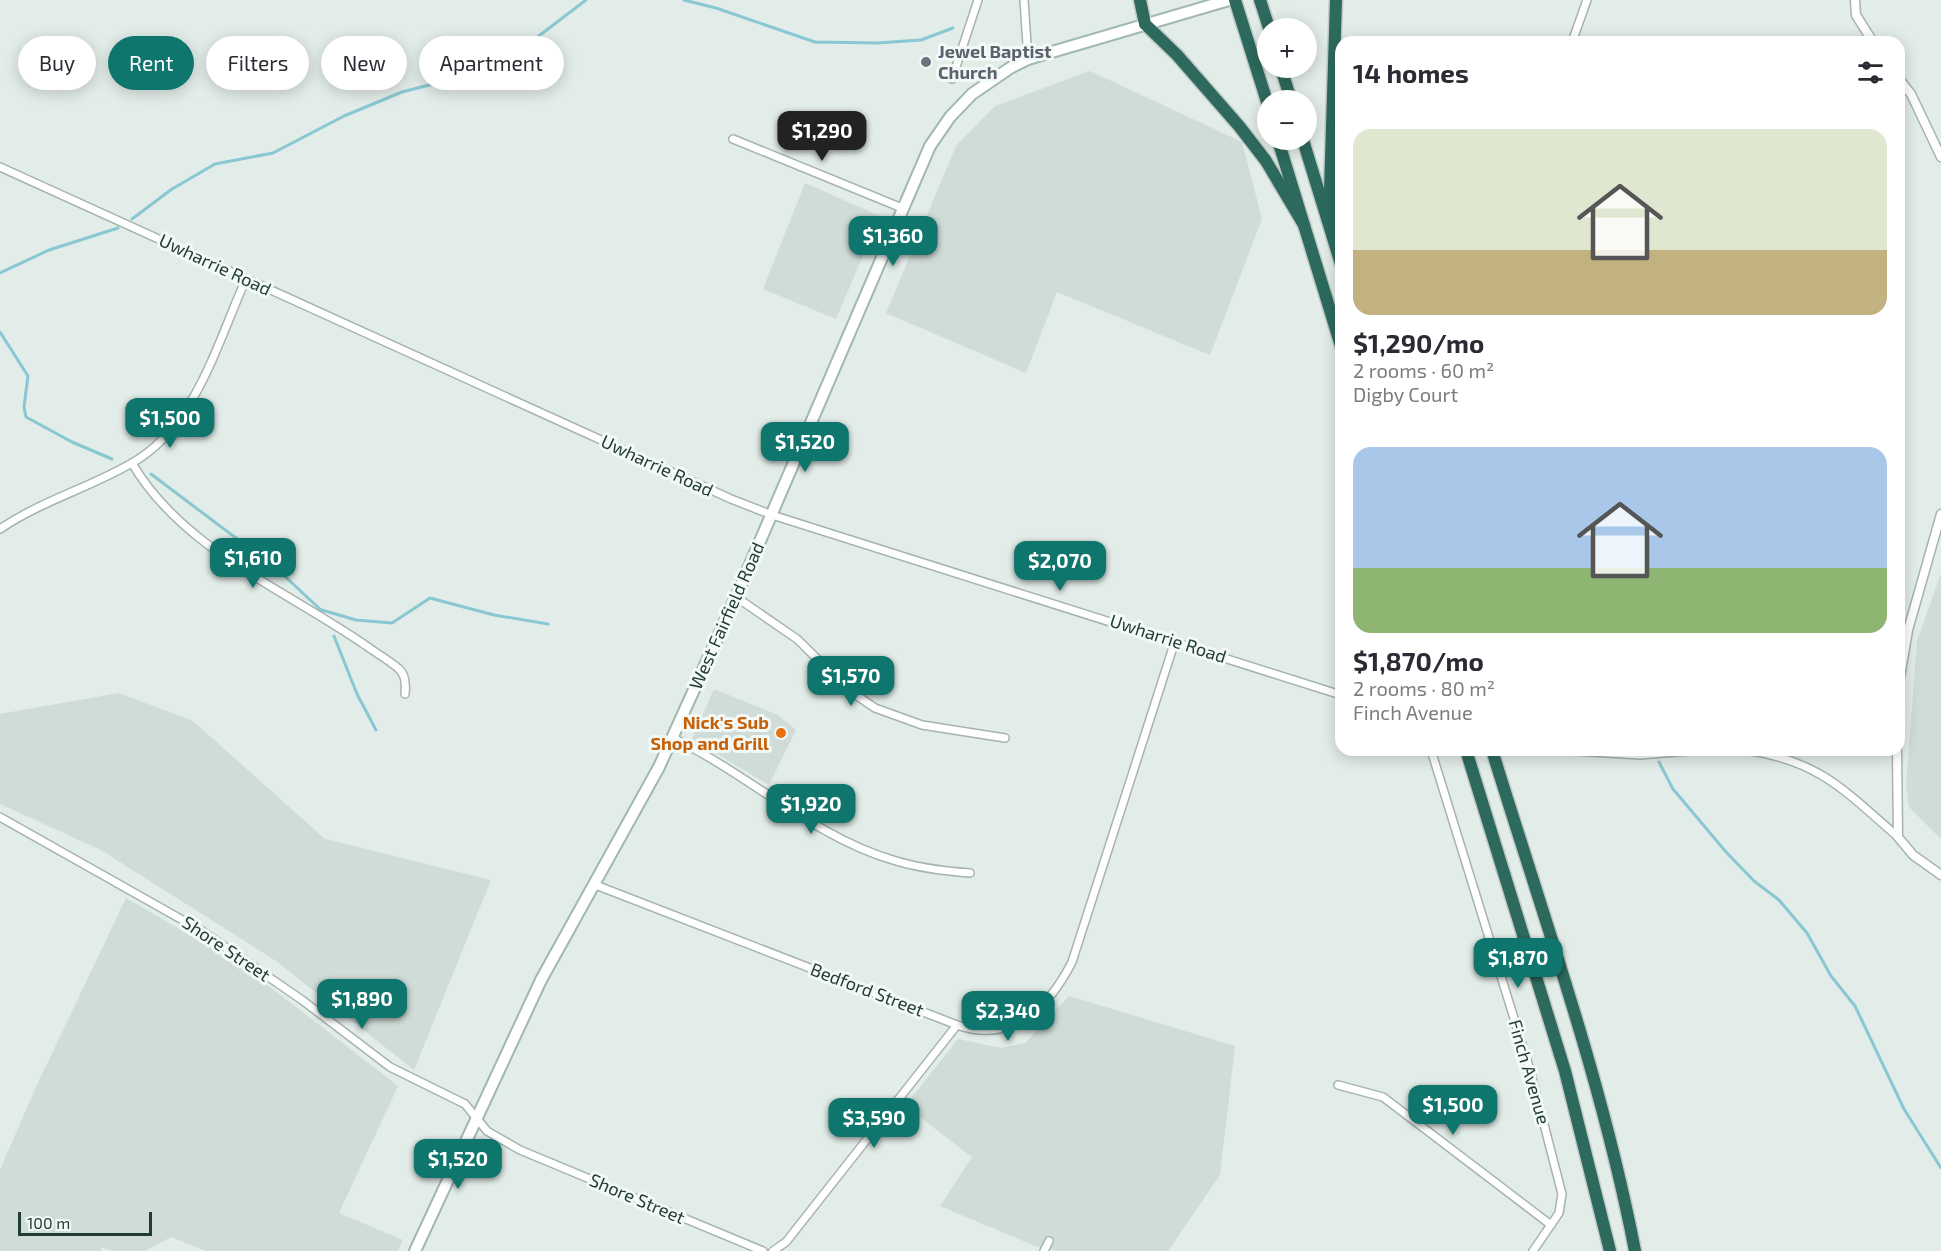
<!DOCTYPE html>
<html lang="en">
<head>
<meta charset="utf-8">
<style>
	body { margin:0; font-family:"Exo 2",sans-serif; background:#f7f7f7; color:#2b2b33; height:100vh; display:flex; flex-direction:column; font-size:22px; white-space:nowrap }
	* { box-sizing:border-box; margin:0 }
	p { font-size:20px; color:#7c7c81 }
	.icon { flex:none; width:33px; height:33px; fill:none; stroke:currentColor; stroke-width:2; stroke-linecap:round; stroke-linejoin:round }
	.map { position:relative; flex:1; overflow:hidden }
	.drawer { position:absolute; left:1335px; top:36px; width:570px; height:720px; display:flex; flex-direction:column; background:#fff; border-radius:18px; box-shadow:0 3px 15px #0003 }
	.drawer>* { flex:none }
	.hud { position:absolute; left:18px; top:36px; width:570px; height:54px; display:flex; gap:12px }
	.fabs { position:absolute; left:1257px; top:18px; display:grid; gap:12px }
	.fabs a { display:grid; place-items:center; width:60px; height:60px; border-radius:50%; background:#fff; box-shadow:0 3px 15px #0003; font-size:30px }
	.scale { position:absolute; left:18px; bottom:15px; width:134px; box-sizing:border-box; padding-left:6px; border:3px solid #223d36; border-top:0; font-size:16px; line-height:21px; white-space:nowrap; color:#223d36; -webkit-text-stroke:4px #f2f9f6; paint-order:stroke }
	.price { position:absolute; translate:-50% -51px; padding:0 14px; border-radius:12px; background:#0f766e; color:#fff; font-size:20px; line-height:39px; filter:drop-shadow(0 2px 3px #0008) }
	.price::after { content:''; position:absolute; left:50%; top:36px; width:18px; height:14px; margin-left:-9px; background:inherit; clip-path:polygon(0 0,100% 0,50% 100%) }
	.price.active { background:#222; color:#fff }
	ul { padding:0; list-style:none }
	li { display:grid; align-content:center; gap:12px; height:318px; padding:0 18px }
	li span { display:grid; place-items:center; height:186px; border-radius:18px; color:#555 }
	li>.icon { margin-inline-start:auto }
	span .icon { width:108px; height:108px; fill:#fffc; stroke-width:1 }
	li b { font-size:26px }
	h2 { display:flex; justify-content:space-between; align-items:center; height:72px; padding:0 18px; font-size:26px }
	.chip { padding:0 21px; border-radius:27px; background:#fff; box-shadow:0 3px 15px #0003; font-size:21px; line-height:54px }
	.chip.active { background:#0f766e; color:#fff }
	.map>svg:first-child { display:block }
	.built { fill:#d0dcd7 }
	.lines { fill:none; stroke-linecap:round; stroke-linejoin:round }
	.stream { stroke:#89c7d2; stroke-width:3 }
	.minor-casing { stroke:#a5b4af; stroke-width:10 }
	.tertiary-casing { stroke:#a5b4af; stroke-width:11 }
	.secondary-casing { stroke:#a0b8b0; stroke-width:14 }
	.motorway-casing { stroke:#c1c9c7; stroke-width:15 }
	.minor { stroke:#fff; stroke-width:7 }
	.tertiary { stroke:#fff; stroke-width:8 }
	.secondary { stroke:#fff; stroke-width:10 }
	.motorway { stroke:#2d6a5d; stroke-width:12 }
	.worship-dot { fill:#6b7280; stroke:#f2f9f6; stroke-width:2 }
	.food-dot { fill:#e8710a; stroke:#f2f9f6; stroke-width:2 }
	.labels { text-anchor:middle; stroke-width:6; stroke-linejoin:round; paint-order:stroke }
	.worship-label { font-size:18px; font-weight:bold; fill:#5b616d; stroke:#f2f9f6; text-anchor:start }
	.street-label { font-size:18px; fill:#223d36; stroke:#f2f9f6 }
	.food-label { font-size:18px; font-weight:bold; fill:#c56008; stroke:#f2f9f6; text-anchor:end }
</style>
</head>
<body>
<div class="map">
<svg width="1941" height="1251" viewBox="0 0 1941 1251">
	<rect width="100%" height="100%" fill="#e2ece8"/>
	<g class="built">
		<path d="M1090 71 1242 142 1262 219 1210 355 1057 292 1026 373 886 313 956 146 995 106Z"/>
		<path d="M805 183 880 216 836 319 763 289Z"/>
		<path d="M1941 573V839L1909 807 1906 785 1917 641Z"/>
		<path d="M714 689 778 715 796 730 769 785 692 739Z"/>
		<path d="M119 693 193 721 325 839 491 880 414 1070 276 961 101 850 0 804V714Z"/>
		<path d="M126 898 217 951 278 993 398 1086 339 1213 403 1240 398 1251H206L171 1237 145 1251H111L102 1247 101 1251H0V1170L36 1087Z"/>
		<path d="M1069 996 1235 1046 1220 1175 1168 1251H1058L1035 1246 940 1206 972 1157 905 1106 958 1039 1001 1048 1025 1043Z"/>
	</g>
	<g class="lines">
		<g class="stream">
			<path d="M684 0 716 8 815 42 877 43 921 40 953 28"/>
			<path d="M132 219 172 189 215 164 273 153 344 116 402 92 472 74 497 64 523 48 586 0"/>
			<path d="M0 273 49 250 118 228"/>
			<path d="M0 332 28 376 24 407 26 417 72 442 112 459"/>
			<path d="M151 474 277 569 322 611"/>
			<path d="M322 610 356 620 392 623 430 598 494 615 548 624"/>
			<path d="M334 636 357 694 376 730"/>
			<path d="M1659 762 1673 789 1726 852 1754 881 1779 900 1807 933 1831 976 1855 1006 1904 1109 1941 1168"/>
		</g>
		<g class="minor-casing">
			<g id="minor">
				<path d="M1024 0 1028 59"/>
				<path d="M1572 42 1587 0"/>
				<path d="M952 79 978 0"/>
				<path d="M733 139 902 208"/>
				<path d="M0 167 731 499 772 515 1341 695"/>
				<path d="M132 463C181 548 287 591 365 645 376 653 389 660 399 669 406 675 406 685 405 694"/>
				<path d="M0 529C41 501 89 488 132 463 195 428 218 341 246 279"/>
				<path d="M736 597 797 639 850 691 875 708 922 725 1005 738"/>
				<path d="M673 738C747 773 814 837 893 860 918 868 943 871 970 873"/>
				<path d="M1431 750 1530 1070 1562 1194 1559 1213 1533 1251"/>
				<path d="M1559 750 1640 755 1700 750"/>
				<path d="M1746 750C1820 761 1845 791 1898 837"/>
				<path d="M0 817 202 931 302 1000 390 1067 465 1104 487 1131 520 1150 763 1251"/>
				<path d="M593 884 957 1025C1011 1044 1048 1009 1072 962L1175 641"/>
				<path d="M1338 1085 1383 1097 1551 1225"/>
				<path d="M773 1251 786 1242 957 1025"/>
				<path d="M1044 1251 1049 1241"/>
			</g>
		</g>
		<g class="tertiary-casing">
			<g id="tertiary">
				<path d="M1855 0 1856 15 1873 42"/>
				<path d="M1899 79 1911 94 1941 157"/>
				<path d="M1899 683 1908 630 1941 514"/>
				<path d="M1897 750 1898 837 1913 855 1941 875"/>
			</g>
		</g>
		<g class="secondary-casing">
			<path id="secondary" d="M415 1251 541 980 659 767 736 597 930 146 950 117 972 94 1010 68 1028 59 1229 0"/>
		</g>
		<g class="motorway-casing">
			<g id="motorway">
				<path d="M1140 0 1145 24 1177 55 1239 126 1266 161 1304 225"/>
				<path d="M1235 0 1268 105"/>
				<path d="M1260 0 1269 28"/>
				<path d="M1281 68 1291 100"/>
				<path d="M1278 140 1341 346"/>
				<path d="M1303 140 1341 264"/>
				<path d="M1329 223 1336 0"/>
				<path d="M1466 750 1565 1071 1610 1251"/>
				<path d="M1492 750C1543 916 1602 1080 1635 1251"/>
			</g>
		</g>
		<use href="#minor" class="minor"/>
		<use href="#tertiary" class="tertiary"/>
		<use href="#secondary" class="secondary"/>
		<use href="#motorway" class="motorway"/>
	</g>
	<circle class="worship-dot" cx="926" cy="62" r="6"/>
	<circle class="food-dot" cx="781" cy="733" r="6"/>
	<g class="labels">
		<g class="worship-label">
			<text x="938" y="58">Jewel Baptist<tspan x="938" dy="21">Church</tspan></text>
		</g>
		<g class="street-label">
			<text transform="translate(215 265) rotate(25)" y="6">Uwharrie Road</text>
			<text transform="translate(657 466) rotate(25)" y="6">Uwharrie Road</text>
			<text transform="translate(727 616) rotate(-66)" y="6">West Fairfield Road</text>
			<text transform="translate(1168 639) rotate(18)" y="6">Uwharrie Road</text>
			<text transform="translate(226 949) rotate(34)" y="6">Shore Street</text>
			<text transform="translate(867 990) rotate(21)" y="6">Bedford Street</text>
			<text transform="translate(1529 1072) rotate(74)" y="6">Finch Avenue</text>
			<text transform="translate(637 1199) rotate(23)" y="6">Shore Street</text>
		</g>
		<g class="food-label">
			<text x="769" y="729">Nick's Sub<tspan x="769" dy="21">Shop and Grill</tspan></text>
		</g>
	</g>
</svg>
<div class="fabs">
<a>+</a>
<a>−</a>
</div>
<div class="scale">100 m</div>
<b class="price active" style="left:822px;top:162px">$1,290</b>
<b class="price" style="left:893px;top:267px">$1,360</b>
<b class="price" style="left:170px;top:449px">$1,500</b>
<b class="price" style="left:805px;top:473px">$1,520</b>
<b class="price" style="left:253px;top:589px">$1,610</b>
<b class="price" style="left:1060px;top:592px">$2,070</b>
<b class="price" style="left:851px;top:707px">$1,570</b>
<b class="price" style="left:811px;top:835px">$1,920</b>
<b class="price" style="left:1518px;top:989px">$1,870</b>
<b class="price" style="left:362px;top:1030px">$1,890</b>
<b class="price" style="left:1008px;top:1042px">$2,340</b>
<b class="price" style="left:1453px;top:1136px">$1,500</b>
<b class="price" style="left:874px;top:1149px">$3,590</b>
<b class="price" style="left:458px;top:1190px">$1,520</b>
<div class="hud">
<a class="chip">Buy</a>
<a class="chip active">Rent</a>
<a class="chip">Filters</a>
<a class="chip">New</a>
<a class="chip">Apartment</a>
</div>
<section class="drawer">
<h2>14 homes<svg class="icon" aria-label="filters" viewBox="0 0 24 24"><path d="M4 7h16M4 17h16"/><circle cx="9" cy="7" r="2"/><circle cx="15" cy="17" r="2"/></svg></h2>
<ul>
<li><span style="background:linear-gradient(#dfe7d0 65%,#c2b280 0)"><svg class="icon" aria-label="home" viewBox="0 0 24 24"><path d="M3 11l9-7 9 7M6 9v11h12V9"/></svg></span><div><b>$1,290/mo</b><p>2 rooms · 60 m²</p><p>Digby Court</p></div></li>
<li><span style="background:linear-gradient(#a9c7e8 65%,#8fb573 0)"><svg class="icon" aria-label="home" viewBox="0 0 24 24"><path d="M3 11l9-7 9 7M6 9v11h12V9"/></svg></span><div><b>$1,870/mo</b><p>2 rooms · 80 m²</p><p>Finch Avenue</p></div></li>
</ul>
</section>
</div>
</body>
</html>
